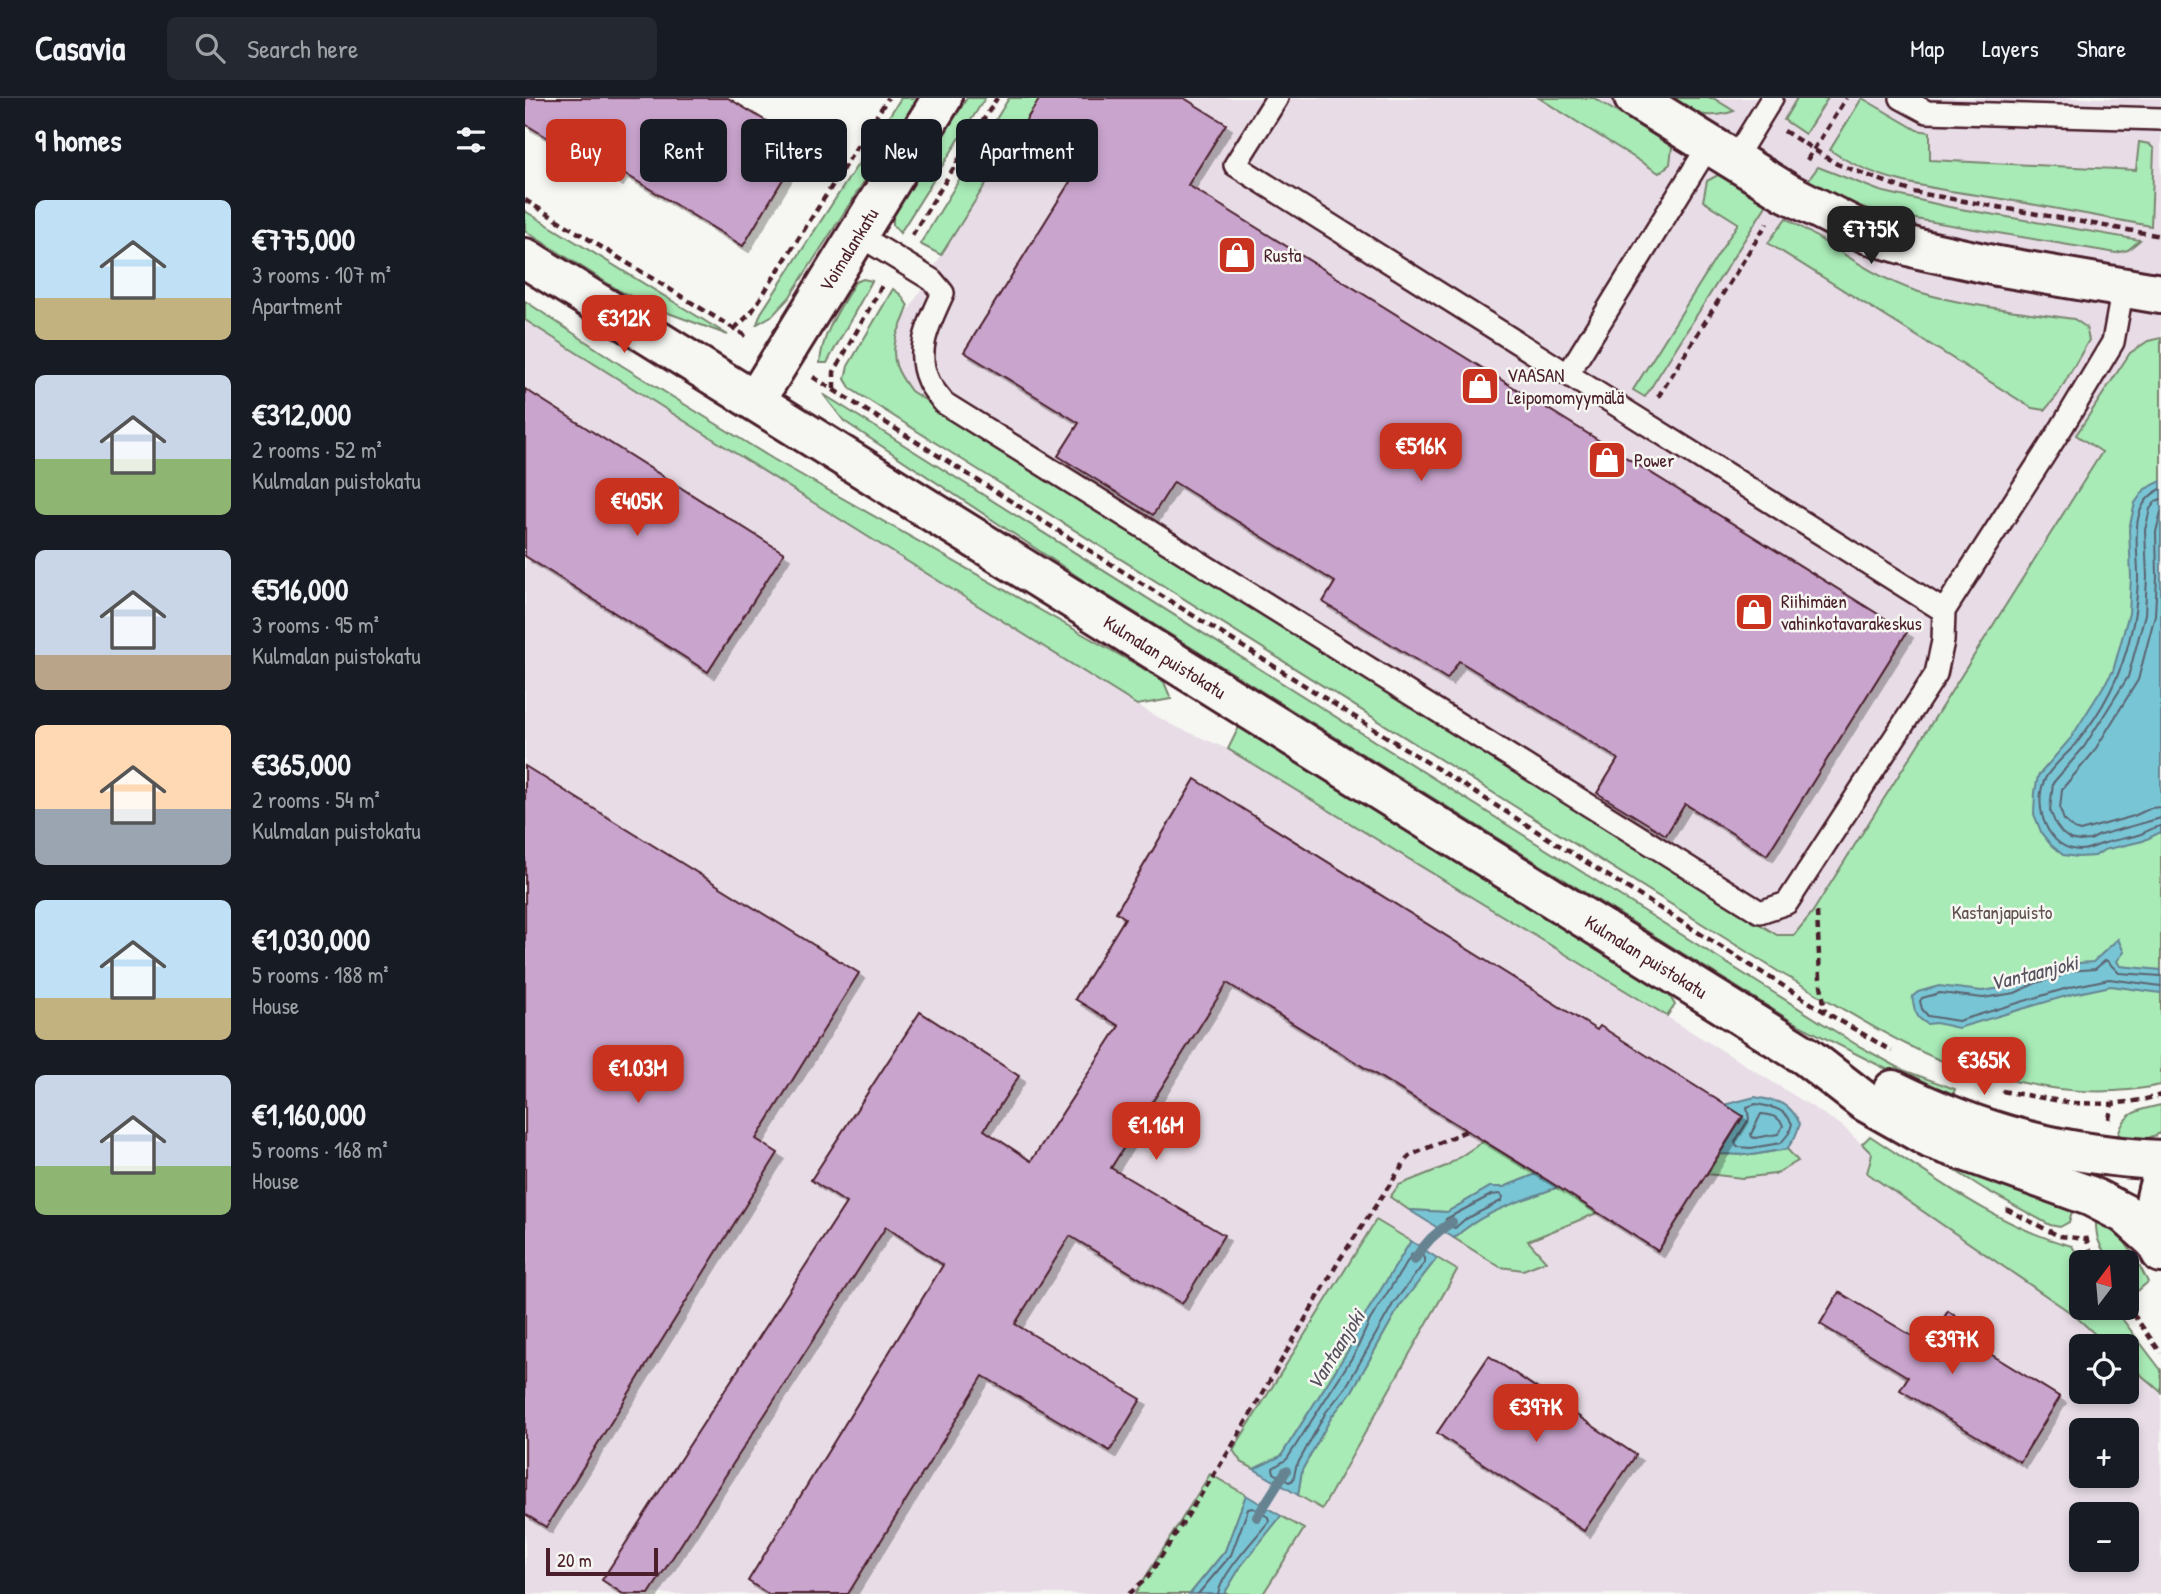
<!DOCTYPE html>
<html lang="en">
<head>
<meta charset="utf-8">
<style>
	body { margin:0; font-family:"Patrick Hand",sans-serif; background:#242831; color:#f1f3f6; height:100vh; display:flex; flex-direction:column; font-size:26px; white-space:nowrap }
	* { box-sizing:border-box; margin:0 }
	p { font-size:23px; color:#9ea1a6 }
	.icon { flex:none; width:38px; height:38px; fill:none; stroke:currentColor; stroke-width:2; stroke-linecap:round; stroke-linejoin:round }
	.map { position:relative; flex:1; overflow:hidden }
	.side { display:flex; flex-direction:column; background:#171b24; width:525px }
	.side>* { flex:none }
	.guide { position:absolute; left:21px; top:21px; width:665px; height:63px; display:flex; gap:14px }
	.needle { width:46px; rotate:16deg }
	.controls { position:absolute; left:1544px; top:1152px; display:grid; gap:14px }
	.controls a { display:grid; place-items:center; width:70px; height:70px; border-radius:10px; background:#171b24; box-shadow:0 4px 10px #0003; font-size:35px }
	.scale { position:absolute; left:21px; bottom:18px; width:112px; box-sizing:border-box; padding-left:7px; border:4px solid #4a1f2b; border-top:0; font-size:19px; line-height:24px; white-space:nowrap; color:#4a1f2b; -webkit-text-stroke:5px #f6f6f2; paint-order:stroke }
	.price { position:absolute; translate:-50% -60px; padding:0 16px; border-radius:14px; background:#c8321e; color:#fff; font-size:23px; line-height:46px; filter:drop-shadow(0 2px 4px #0008) }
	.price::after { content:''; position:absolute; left:50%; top:42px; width:21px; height:16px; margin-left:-10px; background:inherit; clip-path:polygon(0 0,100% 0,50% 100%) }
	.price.active { background:#222; color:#fff }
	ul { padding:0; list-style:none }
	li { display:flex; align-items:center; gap:21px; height:175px; padding:0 35px }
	li span { display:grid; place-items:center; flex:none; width:196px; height:140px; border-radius:10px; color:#555 }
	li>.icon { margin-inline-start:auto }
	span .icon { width:84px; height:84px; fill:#fffc; stroke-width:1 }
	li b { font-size:30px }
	h2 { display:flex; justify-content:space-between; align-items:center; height:84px; padding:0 35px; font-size:30px }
	.pill { padding:0 24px; border-radius:10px; background:#171b24; box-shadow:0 4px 10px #0003; font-size:24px; line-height:63px }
	.pill.active { background:#c8321e; color:#fff }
	header { display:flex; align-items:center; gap:42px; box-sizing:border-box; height:98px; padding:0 35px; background:#171b24; border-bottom:2px solid #363941 }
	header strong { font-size:33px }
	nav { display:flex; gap:38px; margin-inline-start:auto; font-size:24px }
	.search { width:490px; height:63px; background:#242831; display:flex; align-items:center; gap:18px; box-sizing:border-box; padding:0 24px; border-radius:10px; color:#9ea1a6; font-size:26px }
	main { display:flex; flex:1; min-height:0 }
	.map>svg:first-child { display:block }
	.built { fill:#e8dde7; fill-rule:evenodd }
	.green { fill:#a8ebb6; stroke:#798570; stroke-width:2 }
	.water { fill:#78c6d5; stroke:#668391; stroke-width:2 }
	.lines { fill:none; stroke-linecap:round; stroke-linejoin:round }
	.shore { stroke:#5c626f; stroke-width:2 }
	.stream { stroke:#668391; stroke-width:10 }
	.building { fill:#c9a4cd; stroke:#4a1f2b; stroke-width:2; filter:url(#shadow) }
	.service-casing { stroke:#4a1f2b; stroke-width:26 }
	.minor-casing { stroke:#4a1f2b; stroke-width:44 }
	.tertiary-casing { stroke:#4a1f2b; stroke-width:44 }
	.path { stroke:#4a1f2b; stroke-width:4.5; stroke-dasharray:7 5; stroke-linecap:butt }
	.service { stroke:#f6f6f2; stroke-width:21 }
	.minor { stroke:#f6f6f2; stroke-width:38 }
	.tertiary { stroke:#f6f6f2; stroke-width:38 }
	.labels { text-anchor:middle; stroke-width:5; stroke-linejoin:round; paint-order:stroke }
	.street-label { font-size:19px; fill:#4a1f2b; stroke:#f6f6f2 }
	.poi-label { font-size:19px; fill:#4a1f2b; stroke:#f6f6f2; text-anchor:start }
	.park-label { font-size:19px; fill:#62524e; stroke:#f6f6f2 }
	.water-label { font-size:21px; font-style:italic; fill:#58515e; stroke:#f6f6f2 }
</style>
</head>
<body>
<header>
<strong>Casavia</strong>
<div class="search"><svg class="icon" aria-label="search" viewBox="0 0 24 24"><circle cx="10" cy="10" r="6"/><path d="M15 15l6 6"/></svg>Search here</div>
<nav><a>Map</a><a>Layers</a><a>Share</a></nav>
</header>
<main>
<section class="side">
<h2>9 homes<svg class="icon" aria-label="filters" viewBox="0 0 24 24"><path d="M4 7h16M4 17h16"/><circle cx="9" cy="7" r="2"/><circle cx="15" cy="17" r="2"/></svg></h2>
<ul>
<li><span style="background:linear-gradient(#bfe0f5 70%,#c2b280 0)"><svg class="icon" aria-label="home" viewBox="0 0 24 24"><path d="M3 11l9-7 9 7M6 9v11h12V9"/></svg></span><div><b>€775,000</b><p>3 rooms · 107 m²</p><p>Apartment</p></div></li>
<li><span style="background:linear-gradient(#c9d6e8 60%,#8fb573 0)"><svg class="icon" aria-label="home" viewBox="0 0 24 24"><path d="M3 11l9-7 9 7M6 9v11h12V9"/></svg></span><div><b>€312,000</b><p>2 rooms · 52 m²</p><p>Kulmalan puistokatu</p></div></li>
<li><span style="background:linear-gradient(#c9d6e8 75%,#b9a48a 0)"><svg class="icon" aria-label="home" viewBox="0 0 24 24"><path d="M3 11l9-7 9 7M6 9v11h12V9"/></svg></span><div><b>€516,000</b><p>3 rooms · 95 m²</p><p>Kulmalan puistokatu</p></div></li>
<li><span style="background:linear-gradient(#ffd9b3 60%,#9aa5b1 0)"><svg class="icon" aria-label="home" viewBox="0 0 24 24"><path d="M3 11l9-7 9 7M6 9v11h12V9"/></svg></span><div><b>€365,000</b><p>2 rooms · 54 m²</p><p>Kulmalan puistokatu</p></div></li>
<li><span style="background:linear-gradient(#bfe0f5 70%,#c2b280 0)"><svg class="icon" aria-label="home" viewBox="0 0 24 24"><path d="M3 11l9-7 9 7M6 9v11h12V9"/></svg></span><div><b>€1,030,000</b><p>5 rooms · 188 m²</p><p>House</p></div></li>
<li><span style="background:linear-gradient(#c9d6e8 65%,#8fb573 0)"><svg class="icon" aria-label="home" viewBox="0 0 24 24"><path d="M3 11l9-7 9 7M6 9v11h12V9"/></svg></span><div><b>€1,160,000</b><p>5 rooms · 168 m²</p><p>House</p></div></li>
</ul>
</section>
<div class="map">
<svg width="1636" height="1496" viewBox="0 0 1636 1496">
	<defs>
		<filter id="shadow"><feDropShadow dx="6" dy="6" stdDeviation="0" flood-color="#0004"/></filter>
	</defs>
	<rect width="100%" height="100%" fill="#f6f6f2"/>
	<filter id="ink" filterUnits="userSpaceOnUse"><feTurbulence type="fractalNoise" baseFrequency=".0143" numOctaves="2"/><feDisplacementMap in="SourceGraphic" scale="14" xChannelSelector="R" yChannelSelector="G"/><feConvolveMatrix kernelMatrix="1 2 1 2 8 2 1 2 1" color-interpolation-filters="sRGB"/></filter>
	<g filter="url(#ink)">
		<g class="built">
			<path d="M513 0H1636V240L1623 243 1605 255 1551 337 1577 353 1287 815 1269 837H1252L386 292 372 274 369 260 371 240 381 217 416 157Z"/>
			<path d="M0 222 289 405 612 607 649 628 703 651 1211 961 1316 1027 1347 1056 1342 1075 1549 1217 1583 1248H1556V1293H1601V1264L1636 1294V1496H0ZM1556 1332H1601V1377H1556ZM1556 1416H1601V1461H1556Z"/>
		</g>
		<g class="green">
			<path d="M376 0H393L264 200 248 217 232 226 236 215Z"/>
			<path d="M442 0H460L375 135 368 127V118Z"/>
			<path d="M484 0H515L416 157 395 146Z"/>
			<path d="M1014 0H1069L1147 49 1145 66 1134 75Z"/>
			<path d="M1144 0H1188L1209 13C1180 23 1168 15 1144 0Z"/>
			<path d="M1272 0H1303L1280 36 1259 22Z"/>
			<path d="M1337 0 1392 32 1405 34V62L1611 72 1614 44 1624 46 1629 51 1626 128C1580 120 1535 111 1489 103 1427 92 1358 89 1305 52Z"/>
			<path d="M1293 69 1355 93 1424 109 1615 142 1603 152 1591 155 1367 117C1335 110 1311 101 1282 84Z"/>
			<path d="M1193 77 1242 106 1120 299 1108 292 1213 125 1178 103 1182 83Z"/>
			<path d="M0 113 203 237 130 210 95 193 0 133Z"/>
			<path d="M1261 120C1302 144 1349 180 1394 194 1443 209 1497 213 1549 221L1561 229 1564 242 1532 298 1520 312 1507 310 1243 145Z"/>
			<path d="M338 181 347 183 302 265H295C297 235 315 210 330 184Z"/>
			<path d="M368 191 376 197 383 208C381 219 374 229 371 240 365 263 373 275 386 293L1252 837H1269L1287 815 1577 354 1551 337 1605 255 1623 243 1636 240V987C1574 1000 1521 992 1461 976 1444 971 1426 967 1410 960 1355 936 1306 903 1254 874L425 354 326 291 320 281 323 268Z"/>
			<path d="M0 203 96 267 248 361 614 568 639 584 646 601 612 607 289 405 0 222Z"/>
			<path d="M298 296 1332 947 1378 972 1430 991 1427 1000 1375 978 1268 924 561 484 319 323Z"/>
			<path d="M714 629 1143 895 1150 907 1142 918 703 651Z"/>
			<path d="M1636 1007V1035L1618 1042 1591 1045C1598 1014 1607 1014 1636 1007Z"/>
			<path d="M1345 1038C1405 1077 1478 1131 1547 1148L1557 1164 1556 1209H1588L1636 1272V1294L1601 1264V1248H1583L1549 1217 1342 1075 1347 1056 1337 1046Z"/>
			<path d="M959 1043 1011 1076 979 1089H965L922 1114 884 1112 865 1099 874 1087 921 1068Z"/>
			<path d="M1389 1047 1549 1106 1544 1124 1535 1129 1525 1127 1461 1092Z"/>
			<path d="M1262 1051 1273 1063 1250 1076 1217 1080 1182 1076 1195 1056 1227 1057Z"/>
			<path d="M1033 1089 1072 1115 1003 1143 1021 1163 998 1172 975 1169 929 1140C958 1113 996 1103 1033 1089Z"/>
			<path d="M1571 1116 1599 1143 1610 1159 1623 1184 1609 1196 1601 1185V1164H1586C1573 1146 1570 1139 1571 1116Z"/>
			<path d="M851 1122 886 1143 839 1219 824 1251 756 1358 729 1371 716 1364 708 1352Z"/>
			<path d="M912 1160 932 1172 797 1411 773 1397 777 1372 807 1318 827 1293 874 1209Z"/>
			<path d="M685 1376 721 1397 700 1453 665 1496H610Z"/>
			<path d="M756 1418 779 1431 738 1496H699L716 1468Z"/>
		</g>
		<g class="water">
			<path d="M1636 383V734L1618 743 1579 752 1570 758 1553 759 1538 757 1526 747 1517 736 1509 716 1510 694 1513 678 1546 640 1588 573 1604 515 1606 479 1604 431 1610 405 1620 391Z"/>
			<path d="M1593 841 1599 854 1592 863 1595 868 1636 872V895L1586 888 1548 896 1433 930 1411 925 1402 926 1394 920 1390 913 1387 899 1393 894 1414 888 1457 893 1489 888 1509 878 1533 872 1540 866 1568 864Z"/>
			<path d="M1230 999C1253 1003 1264 1003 1275 1026L1270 1039 1262 1051 1227 1057 1195 1056 1218 1019 1199 1007Z"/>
			<path d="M1011 1076 1033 1089C996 1103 958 1113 929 1140L884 1112 922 1114 965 1089H979Z"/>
			<path d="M886 1143 912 1160 874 1209 827 1293 807 1318 777 1372 773 1397 729 1371 756 1358 824 1251 839 1219Z"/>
			<path d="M721 1397 756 1418 716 1468 699 1496H665L700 1453Z"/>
		</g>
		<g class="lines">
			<g class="shore">
				<path d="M1636 391C1601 407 1614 450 1613 482 1612 501 1610 520 1605 539 1596 579 1575 616 1550 647 1541 657 1523 672 1519 683 1508 710 1523 752 1555 752 1565 752 1571 747 1580 745 1592 741 1605 740 1616 736 1623 733 1629 729 1636 728"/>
				<path d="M1636 401 1631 403 1625 411 1620 432 1622 479 1620 516 1603 579 1559 649 1528 685 1525 712 1531 727 1537 735 1545 741 1554 743 1565 742 1575 737 1636 720"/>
				<path d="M1636 414 1631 434 1632 479 1630 517 1613 582 1568 655 1537 691 1535 711 1539 722 1549 731 1555 733 1609 718 1626 710 1636 709"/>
				<path d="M1636 878 1594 875 1581 862 1570 871 1543 873 1536 878 1511 885 1490 895 1458 900 1415 895 1397 900 1395 903 1397 911 1403 918 1433 923 1546 889 1584 881 1636 888"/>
				<path d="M1231 1006C1247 1009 1260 1010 1267 1026L1264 1035 1256 1045 1226 1050 1212 1049 1210 1044 1224 1021 1222 1009Z"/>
				<path d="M1236 1016C1244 1017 1255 1018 1258 1028L1253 1036 1230 1040 1227 1039 1226 1036Z"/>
				<path d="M975 1096 978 1099 976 1103 939 1122 930 1130 920 1126 921 1121 966 1097Z"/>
				<path d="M891 1155 900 1160V1164L868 1206 821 1289 801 1314 771 1369 768 1382 764 1384 749 1375 748 1370 762 1361 830 1255 845 1222 887 1156Z"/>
				<path d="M673 1496 706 1457 723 1411 728 1410 743 1419 744 1423C731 1440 696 1476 693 1496"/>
			</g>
			<g class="stream">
				<path d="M889 1162C899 1146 910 1134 927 1124"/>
				<path d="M732 1419 761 1373"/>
			</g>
		</g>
		<g class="building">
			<path d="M0 0H203L279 46 218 148 97 74 92 82 0 26Z"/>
			<path d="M515 0H659L701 26 663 87 1382 534 1242 757 1160 706 1141 737 1072 695 1093 661 934 563 922 581 798 504 810 484 649 384 628 417 533 358 554 325 439 254 556 66 497 29Z"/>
			<path d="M0 291 259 455 183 574 0 458Z"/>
			<path d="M0 668 334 875 231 1041 253 1055 21 1429 0 1416Z"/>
			<path d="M670 681 1072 932 1075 928 1218 1018 1133 1153 1022 1082 702 885 586 1070 699 1137 657 1206 545 1138 490 1226 616 1301 585 1353 458 1278 323 1496H243L223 1483 418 1167 361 1129 124 1496H98L77 1482 321 1105 286 1082 395 914 494 978 459 1032 506 1063 594 928 550 901 600 820 591 814Z"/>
			<path d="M1314 1194 1402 1247 1423 1213 1455 1236 1449 1246 1535 1299 1495 1364 1375 1292 1383 1279 1295 1226Z"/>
			<path d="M964 1258 1111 1357 1059 1433 912 1335Z"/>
		</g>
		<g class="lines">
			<g class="service-casing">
				<g id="service">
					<path d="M752 0 710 67 1419 513"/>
					<path d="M1376 0 1402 14 1636 21"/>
					<path d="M1209 62 1247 0"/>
					<path d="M332 136 407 182 418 195C406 222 389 251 403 282 406 290 414 298 419 305L1235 814 1262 805 1411 576 1418 543 1419 513 1537 329 1588 244 1598 189"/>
					<path d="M1043 276 1184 47"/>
				</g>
			</g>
			<g class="minor-casing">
				<g id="minor">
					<path d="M1109 0 1261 94 1343 136 1394 151 1472 168 1636 196"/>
					<path id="s1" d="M230 303 417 0"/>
				</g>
			</g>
			<g class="tertiary-casing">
				<g id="tertiary">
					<path id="s2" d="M0 160 1281 958 1339 1003 1406 1041 1565 1098 1600 1116 1631 1144"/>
					<path d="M1368 992C1457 1036 1537 1057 1636 1062"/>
					<path d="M1636 1081C1628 1106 1624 1130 1636 1155"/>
				</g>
			</g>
			<g class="path">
				<path d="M1259 33 1312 66 1388 94 1636 138"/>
				<path d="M1282 62 1321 0"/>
				<path d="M0 102 224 240"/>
				<path d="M387 137 472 0"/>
				<path d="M209 231 226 215 363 0"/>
				<path d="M288 279 1300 914 1367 953"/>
				<path d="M309 291V274L358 186"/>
				<path d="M1133 299 1242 125"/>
				<path d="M1292 814 1295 880 1300 913"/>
				<path d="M1477 993 1547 1005 1587 1006"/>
				<path d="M1584 1021 1587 1006 1617 1002 1636 997"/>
				<path d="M1481 1111 1534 1138 1561 1141"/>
				<path d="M1561 1139 1566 1156 1572 1164"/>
				<path d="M1601 1206 1636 1255"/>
				<path d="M604 1496 623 1479 706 1350 815 1161 884 1058 941 1033"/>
			</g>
			<use href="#service" class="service"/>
			<use href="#minor" class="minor"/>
			<use href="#tertiary" class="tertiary"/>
		</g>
	</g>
	<defs>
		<g id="shop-square" transform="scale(2.0125)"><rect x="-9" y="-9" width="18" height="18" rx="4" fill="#c8321e" stroke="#f6f6f2"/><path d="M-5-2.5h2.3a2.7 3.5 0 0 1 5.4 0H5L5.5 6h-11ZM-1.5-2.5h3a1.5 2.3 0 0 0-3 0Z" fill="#fff"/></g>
	</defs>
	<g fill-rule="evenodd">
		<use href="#shop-square" x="712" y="157"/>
		<use href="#shop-square" x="955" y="288"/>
		<use href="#shop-square" x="1082" y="362"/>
		<use href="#shop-square" x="1229" y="514"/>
	</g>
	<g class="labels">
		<g class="street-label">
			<text dy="7" stroke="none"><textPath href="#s1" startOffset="178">Voimalankatu</textPath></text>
			<text dy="7" stroke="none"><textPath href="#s2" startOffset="754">Kulmalan puistokatu</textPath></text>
			<text dy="7" stroke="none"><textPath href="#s2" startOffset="1321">Kulmalan puistokatu</textPath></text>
		</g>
		<g class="poi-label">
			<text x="739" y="164">Rusta</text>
			<text x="982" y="284">VAASAN<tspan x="982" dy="22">Leipomomyymälä</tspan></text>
			<text x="1109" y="369">Power</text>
			<text x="1256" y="510">Riihimäen<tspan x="1256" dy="22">vahinkotavarakeskus</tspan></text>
		</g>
		<g class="park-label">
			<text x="1477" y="821">Kastanjapuisto</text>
		</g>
		<g class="water-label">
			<text transform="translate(1509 875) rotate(-14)" y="7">Vantaanjoki</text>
			<text transform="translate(811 1252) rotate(-58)" y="7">Vantaanjoki</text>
		</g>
	</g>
</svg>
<div class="controls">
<a><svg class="needle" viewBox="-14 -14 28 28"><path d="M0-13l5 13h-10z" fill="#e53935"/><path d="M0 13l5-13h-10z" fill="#9ea1a6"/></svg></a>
<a><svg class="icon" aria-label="locate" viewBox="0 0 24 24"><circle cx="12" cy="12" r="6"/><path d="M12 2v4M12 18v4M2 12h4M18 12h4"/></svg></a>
<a>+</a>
<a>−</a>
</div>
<div class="scale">20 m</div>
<b class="price active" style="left:1346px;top:168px">€775K</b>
<b class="price" style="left:99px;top:257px">€312K</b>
<b class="price" style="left:896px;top:385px">€516K</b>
<b class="price" style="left:112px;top:440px">€405K</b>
<b class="price" style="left:1459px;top:999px">€365K</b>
<b class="price" style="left:113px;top:1007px">€1.03M</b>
<b class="price" style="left:631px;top:1064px">€1.16M</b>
<b class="price" style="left:1427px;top:1278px">€397K</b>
<b class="price" style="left:1011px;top:1346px">€397K</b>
<div class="guide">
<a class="pill active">Buy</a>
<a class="pill">Rent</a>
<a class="pill">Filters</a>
<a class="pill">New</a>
<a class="pill">Apartment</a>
</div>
</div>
</main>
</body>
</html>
